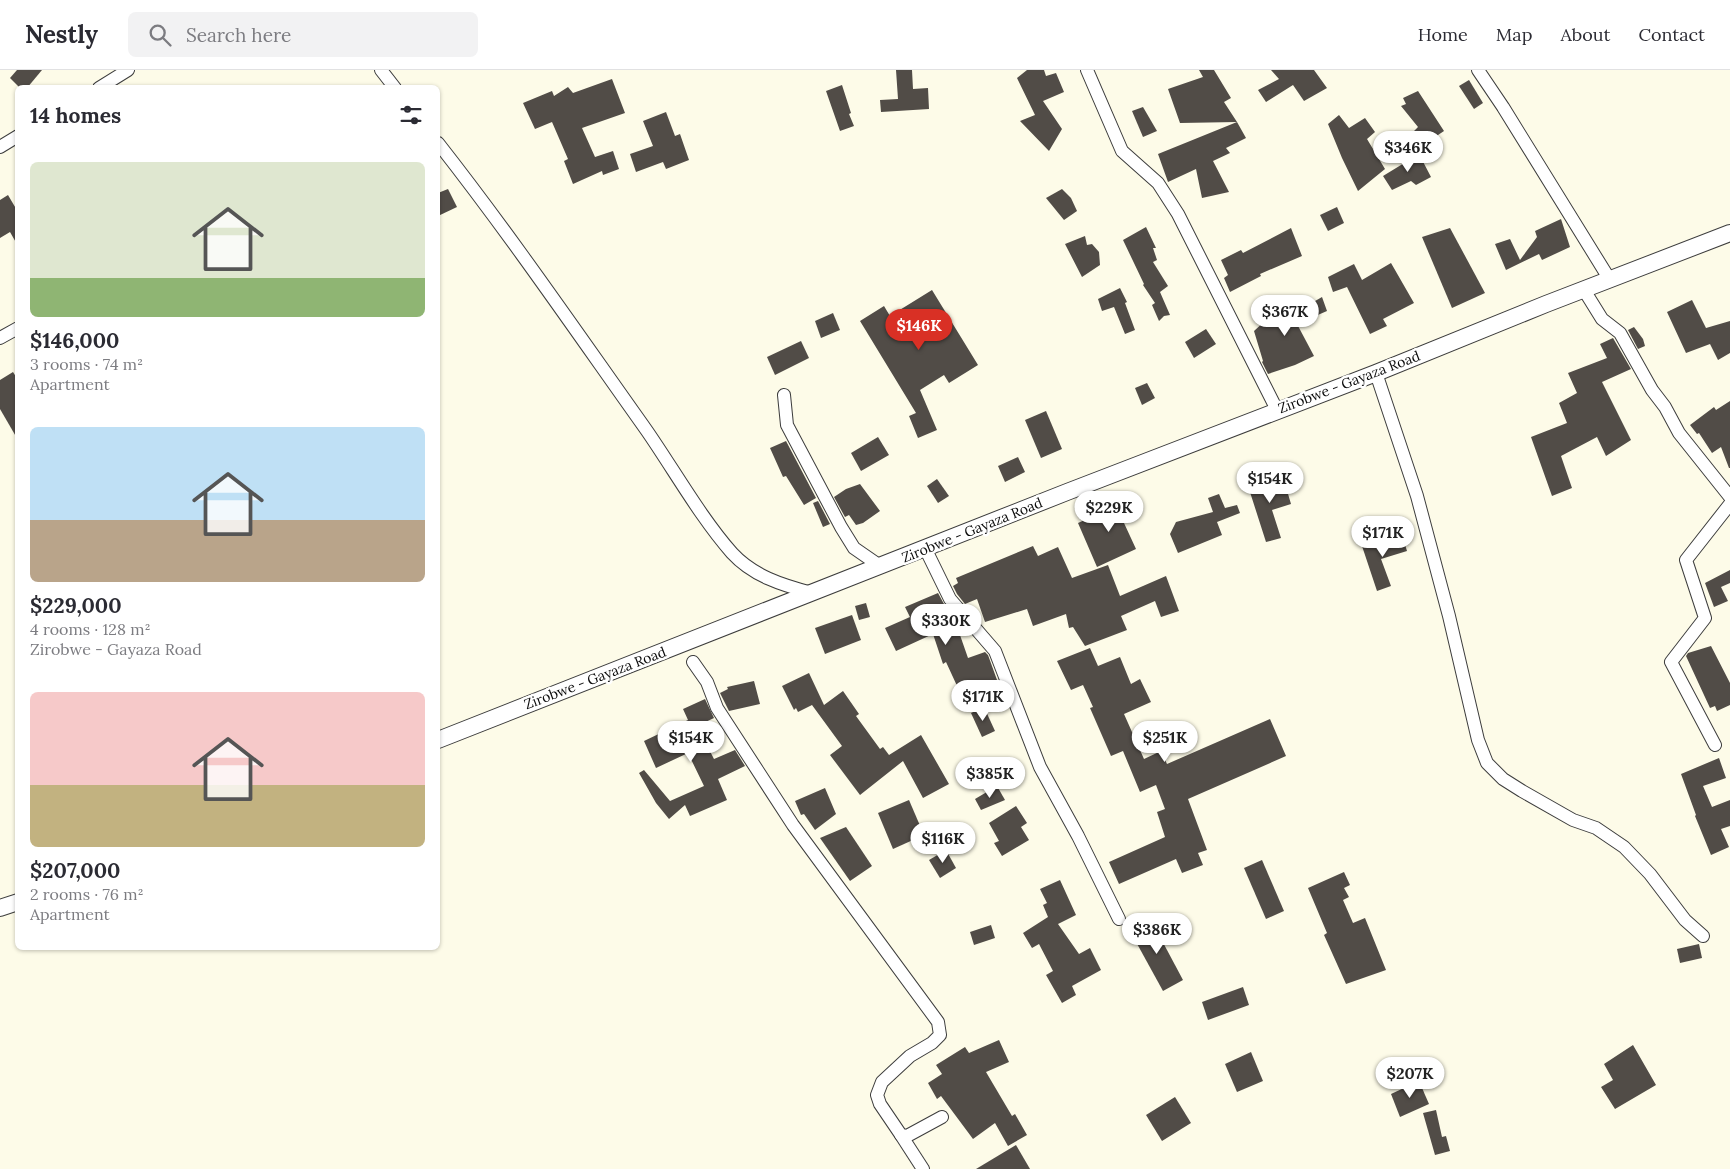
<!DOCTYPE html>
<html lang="en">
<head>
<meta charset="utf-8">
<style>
	body { margin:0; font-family:Lora,serif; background:#f2f2f3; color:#2b2b33; height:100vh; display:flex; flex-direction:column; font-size:19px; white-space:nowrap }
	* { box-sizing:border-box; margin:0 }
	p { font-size:16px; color:#7c7c81 }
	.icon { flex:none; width:28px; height:28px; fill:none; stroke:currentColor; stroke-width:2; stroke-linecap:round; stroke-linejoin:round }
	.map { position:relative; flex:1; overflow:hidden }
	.drawer { position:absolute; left:15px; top:15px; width:425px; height:865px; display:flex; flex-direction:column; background:#fff; border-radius:8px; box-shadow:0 1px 4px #0004 }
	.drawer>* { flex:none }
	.price { position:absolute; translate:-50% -42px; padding:0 11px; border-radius:18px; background:#fff; color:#222; font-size:16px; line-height:32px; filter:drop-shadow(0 1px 2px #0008) }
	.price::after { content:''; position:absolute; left:50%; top:30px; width:15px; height:11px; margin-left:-8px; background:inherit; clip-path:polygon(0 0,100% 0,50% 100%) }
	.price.active { background:#d93025; color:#fff }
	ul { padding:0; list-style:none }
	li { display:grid; align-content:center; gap:10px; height:265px; padding:0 15px }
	li span { display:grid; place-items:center; height:155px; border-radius:8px; color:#555 }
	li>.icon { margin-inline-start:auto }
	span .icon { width:90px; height:90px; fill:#fffc; stroke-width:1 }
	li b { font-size:21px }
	h2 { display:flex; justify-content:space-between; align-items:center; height:60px; padding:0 15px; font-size:21px }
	header { display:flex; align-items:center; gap:30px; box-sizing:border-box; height:70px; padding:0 25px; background:#fff; border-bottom:1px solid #e1e1e2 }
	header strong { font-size:24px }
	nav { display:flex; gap:28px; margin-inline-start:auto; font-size:18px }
	.search { width:350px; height:45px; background:#f2f2f3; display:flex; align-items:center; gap:12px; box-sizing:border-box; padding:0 18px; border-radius:8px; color:#7c7c81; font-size:19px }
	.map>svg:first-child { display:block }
	.building { fill:#514c47 }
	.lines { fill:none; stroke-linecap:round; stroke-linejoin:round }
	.minor-casing { stroke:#3d3d3d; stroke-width:14 }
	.tertiary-casing { stroke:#3d3d3d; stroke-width:18 }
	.minor { stroke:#fff; stroke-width:12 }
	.tertiary { stroke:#fff; stroke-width:16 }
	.labels { text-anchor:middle; stroke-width:5; stroke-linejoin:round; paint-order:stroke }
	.street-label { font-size:14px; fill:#0a0a0a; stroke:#fff }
</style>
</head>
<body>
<header>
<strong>Nestly</strong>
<div class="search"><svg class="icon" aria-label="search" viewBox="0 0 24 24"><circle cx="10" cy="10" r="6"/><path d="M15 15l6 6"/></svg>Search here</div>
<nav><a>Home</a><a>Map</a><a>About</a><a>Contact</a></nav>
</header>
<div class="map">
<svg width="1730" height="1099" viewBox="0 0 1730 1099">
	<rect width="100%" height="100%" fill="#fdfbe8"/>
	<g class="building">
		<path d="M17 0H42L27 18H20L10 8Z"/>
		<path d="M896 0H912L913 19 928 18 929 39 881 42 880 30 898 29Z"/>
		<path d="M1027 0H1044L1046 6 1056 3 1064 22 1043 31 1062 59 1049 81 1020 51 1035 45 1017 8Z"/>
		<path d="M1199 0H1214L1231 28 1224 32 1237 52 1180 53 1168 19 1203 7Z"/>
		<path d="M1271 0H1314L1327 18 1304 31 1293 15 1266 32 1258 20 1279 9Z"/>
		<path d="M612 9 625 43 582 58 595 87 613 81 619 99 603 105 602 101 573 114 564 91 568 89 552 52 535 59 523 33 552 21 554 26 568 17 573 23Z"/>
		<path d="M1469 10 1483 33 1474 39 1459 16Z"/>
		<path d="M842 15 851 43 849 44 854 56 840 61 826 21Z"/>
		<path d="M1418 21 1444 61 1423 75 1413 62 1418 57 1401 36 1406 34 1403 28Z"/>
		<path d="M1143 37 1157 61 1143 67 1132 41Z"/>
		<path d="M666 42 675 66 680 64 689 90 666 99 663 92 636 102 630 84 653 76 643 51Z"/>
		<path d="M1339 45 1349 58 1365 48 1375 62 1367 69 1385 99 1358 121 1342 88 1328 54Z"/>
		<path d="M1237 52 1246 68 1226 78 1230 83 1213 91 1229 122 1202 128 1196 99 1168 112 1158 84Z"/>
		<path d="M1419 84 1431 107 1416 115 1411 111 1392 120 1383 106Z"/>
		<path d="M448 119 457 137 438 146V123Z"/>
		<path d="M1062 119 1071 128 1077 141 1064 150 1046 128Z"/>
		<path d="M8 125 18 142V176L10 162 0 168V130Z"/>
		<path d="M1337 137 1344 153 1328 161 1320 145Z"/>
		<path d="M1561 149 1570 177 1542 190 1539 184 1506 200 1495 174 1510 169 1520 190 1537 167 1535 161Z"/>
		<path d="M1146 157 1156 178H1153L1157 190 1153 192 1168 216 1160 222 1170 245 1164 246 1159 251 1152 235 1155 233 1143 215 1144 214 1123 170Z"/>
		<path d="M1291 158 1302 186 1260 204 1261 206 1230 222 1224 208 1228 205 1221 190 1241 180 1243 183Z"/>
		<path d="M1450 158 1485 223 1452 238 1422 167Z"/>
		<path d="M1085 166 1087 175 1092 174 1099 182 1100 195 1082 207 1065 174Z"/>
		<path d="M1391 193 1414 233 1383 249 1387 256 1370 264 1347 217 1333 222 1328 207 1354 194 1362 210Z"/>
		<path d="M1120 218 1127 232 1125 233 1135 260 1125 264 1114 237 1102 241 1098 229Z"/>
		<path d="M932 220 978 295 949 313 944 305 920 320 937 360 918 368 909 346 916 343 860 251 884 236 890 246Z"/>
		<path d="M1322 227 1327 241 1297 254 1314 286 1295 295 1268 304 1262 292 1263 291 1254 261 1266 250 1264 239 1277 235 1284 249Z"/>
		<path d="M1692 230 1706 258 1730 251V283L1718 290 1710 274 1686 283 1667 242Z"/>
		<path d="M833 243 840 260 821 268 815 251Z"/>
		<path d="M1634 257 1643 269 1645 276 1638 279 1628 260Z"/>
		<path d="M1206 259 1216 274 1194 288 1185 272Z"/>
		<path d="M1613 268 1631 299 1602 312 1631 370 1606 386 1597 367 1561 386 1572 418 1552 426 1531 367 1567 353 1559 333 1577 323 1568 303 1607 288 1600 274Z"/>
		<path d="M801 271 809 288 775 305 767 287Z"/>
		<path d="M13 302 18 310V370L0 339V310Z"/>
		<path d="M1147 313 1155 328 1142 335 1135 318Z"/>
		<path d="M1730 331V398H1729L1721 377 1712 383 1699 363 1697 364 1690 355 1714 337 1716 340Z"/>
		<path d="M1046 341 1062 379 1041 388 1025 350Z"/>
		<path d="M878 367 889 385 861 401 851 383Z"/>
		<path d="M786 371 816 428 804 435 786 406 783 407 770 378Z"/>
		<path d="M1018 387 1025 402 1005 412 998 396Z"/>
		<path d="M1281 400 1291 434 1272 440 1281 468 1266 472 1249 419 1266 414 1265 410Z"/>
		<path d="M937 409 949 426 938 433 927 416Z"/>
		<path d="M860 414 880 441 863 453 856 455 849 445 845 447 834 427 846 419Z"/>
		<path d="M1219 424 1225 438 1237 435 1240 443 1217 452 1222 465 1178 483 1170 464 1176 452 1213 442 1208 428Z"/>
		<path d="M1129 430 1137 447 1124 453 1136 479 1097 497 1078 453Z"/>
		<path d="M818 431 830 454 823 457 813 433Z"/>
		<path d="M1402 465 1407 481 1381 489 1391 516 1377 521 1362 476Z"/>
		<path d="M1033 476 1038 486 1058 477 1072 508 1108 495 1120 526 1166 506 1179 541 1161 547 1155 531 1121 546 1127 560 1085 576 1073 557 1069 558 1066 544 1033 556 1027 539 985 552 977 529 965 534 957 524 953 516 958 513 956 508Z"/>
		<path d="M1730 500V513L1721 517 1728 531 1714 537 1705 513Z"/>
		<path d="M938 523 944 534 953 545 968 588 985 582 988 585 1001 621 974 635 963 616 958 618 946 592 943 594 933 564 896 581 885 558 910 547 905 537Z"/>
		<path d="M866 533 870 547 859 550 855 536Z"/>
		<path d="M852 545 861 570 825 584 815 558Z"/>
		<path d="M1711 576 1730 613V635L1717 641 1715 636 1710 638 1686 586 1688 583Z"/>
		<path d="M1090 578 1098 596 1120 587 1131 614 1140 609 1151 632 1124 644 1144 689 1161 681 1167 694 1270 649 1286 686 1188 729 1207 780 1198 783 1203 795 1182 803 1176 789 1119 814 1109 792 1165 767 1157 742 1165 739 1156 715 1140 722 1123 681 1111 686 1090 638 1093 637 1083 615 1071 620 1057 591Z"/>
		<path d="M809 603 824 635 843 621 859 644 856 646 880 679 883 677 889 685 921 665 949 714 923 728 903 691 860 725 830 685 842 676 812 635 798 642 796 638 794 640 782 616Z"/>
		<path d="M754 611 760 634 729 641 720 623 728 619 727 617Z"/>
		<path d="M705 629 714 648 697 656 714 689 735 680 745 696 718 709 727 730 690 746 685 735 669 749 656 733 639 703 644 700 670 731 704 716 688 683 656 698 644 671 688 650 683 639Z"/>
		<path d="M984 637 995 661 982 667 971 643Z"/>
		<path d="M1719 688 1726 708 1703 716 1712 737 1730 730V756L1721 759 1729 777 1711 785 1695 746 1696 745 1681 704Z"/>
		<path d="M997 716 1005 730 981 740 975 729Z"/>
		<path d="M825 718 836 744 815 760 804 744 801 745 795 731Z"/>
		<path d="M909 730 924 765 893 779 878 743Z"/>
		<path d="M1016 736 1027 753 1021 757 1029 770 1002 786 994 773 999 771 989 753Z"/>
		<path d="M846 757 872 796 850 811 820 768Z"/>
		<path d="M946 780 956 798 940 808 929 790Z"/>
		<path d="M1262 790 1284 841 1266 849 1244 798Z"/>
		<path d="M1344 802 1350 815 1344 818 1349 827 1343 830 1353 853 1365 848 1386 900 1346 914 1324 865 1327 863 1308 818Z"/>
		<path d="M1060 810 1076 845 1058 854 1079 884 1090 878 1101 900 1072 916 1076 925 1062 933 1046 905 1053 901 1039 874 1032 878 1023 863 1048 847 1043 835 1047 833 1040 819Z"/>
		<path d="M1151 850 1183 910 1163 921 1130 861Z"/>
		<path d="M991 855 995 868 974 875 970 862Z"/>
		<path d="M1699 874 1702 888 1680 893 1677 879Z"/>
		<path d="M1243 917 1249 935 1208 950 1202 932Z"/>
		<path d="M999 970 1009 992 986 1002 1012 1046 1015 1044 1027 1065 1008 1076 995 1053 973 1069 941 1026 937 1029 928 1013 942 1004 936 995 965 977 969 983Z"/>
		<path d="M1633 975 1656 1015 1615 1039 1601 1017 1613 1010 1604 994Z"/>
		<path d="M1251 982 1263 1011 1237 1022 1225 994Z"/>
		<path d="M1419 1011 1429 1034 1400 1047 1391 1024Z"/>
		<path d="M1175 1027 1191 1053 1162 1071 1146 1045Z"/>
		<path d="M1436 1040 1442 1067 1446 1066 1450 1081 1435 1085 1423 1043Z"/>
		<path d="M1016 1075 1030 1099H976Z"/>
	</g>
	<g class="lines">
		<g class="minor-casing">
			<g id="minor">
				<path d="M381 0 395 18"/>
				<path d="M1087 0 1122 81 1158 113 1178 144 1277 340"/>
				<path d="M1478 0 1503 37 1610 210"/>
				<path d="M99 18 128 0"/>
				<path d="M438 73C511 166 578 264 647 361 674 400 701 448 732 483 753 506 782 515 812 523"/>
				<path d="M0 77 18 66"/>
				<path d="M1584 220 1602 249 1620 263 1652 320 1665 337 1679 363 1730 427"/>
				<path d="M0 268 18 258"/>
				<path d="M1376 303 1417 426 1449 546 1478 670 1487 693 1503 709 1522 721 1573 750 1596 758 1624 777 1650 804 1685 850 1703 866"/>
				<path d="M784 325 787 355 841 457 854 478 880 496"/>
				<path d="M925 478 950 529 995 581 1040 697 1078 766 1119 849"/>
				<path d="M693 592 707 612 717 638 793 755 938 952 940 965 932 973 910 986 882 1012 877 1025 880 1034 901 1065 907 1066 942 1047"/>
				<path d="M1715 675 1671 592 1705 548 1686 490 1730 434"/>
				<path d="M901 1065 923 1099"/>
			</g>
		</g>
		<g class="tertiary-casing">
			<g id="tertiary">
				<path d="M438 670 1067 422 1376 303 1546 234 1730 163"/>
				<path d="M0 838 18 832"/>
			</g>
		</g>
		<use href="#minor" class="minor"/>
		<use href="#tertiary" class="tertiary"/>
	</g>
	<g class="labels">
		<g class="street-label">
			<text transform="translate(1349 312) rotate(-21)" y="5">Zirobwe - Gayaza Road</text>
			<text transform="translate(972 460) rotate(-22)" y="5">Zirobwe - Gayaza Road</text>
			<text transform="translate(595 608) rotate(-21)" y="5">Zirobwe - Gayaza Road</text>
		</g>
	</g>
</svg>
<b class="price" style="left:1408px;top:103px">$346K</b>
<b class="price" style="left:1285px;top:267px">$367K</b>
<b class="price active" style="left:919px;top:281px">$146K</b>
<b class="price" style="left:1270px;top:434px">$154K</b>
<b class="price" style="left:1109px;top:463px">$229K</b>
<b class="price" style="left:1383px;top:488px">$171K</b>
<b class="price" style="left:946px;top:576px">$330K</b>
<b class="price" style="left:983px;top:652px">$171K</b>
<b class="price" style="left:691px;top:693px">$154K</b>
<b class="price" style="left:1165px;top:693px">$251K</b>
<b class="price" style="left:990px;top:729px">$385K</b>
<b class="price" style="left:943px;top:794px">$116K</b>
<b class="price" style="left:1157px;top:885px">$386K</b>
<b class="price" style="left:1410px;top:1029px">$207K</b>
<section class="drawer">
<h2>14 homes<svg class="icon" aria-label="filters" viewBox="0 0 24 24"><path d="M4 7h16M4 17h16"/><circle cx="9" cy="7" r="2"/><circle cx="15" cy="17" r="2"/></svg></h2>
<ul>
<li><span style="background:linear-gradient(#dfe7d0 75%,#8fb573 0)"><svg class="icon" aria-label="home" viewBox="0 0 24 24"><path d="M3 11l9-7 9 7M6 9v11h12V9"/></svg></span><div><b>$146,000</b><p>3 rooms · 74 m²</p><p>Apartment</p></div></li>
<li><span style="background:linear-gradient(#bfe0f5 60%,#b9a48a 0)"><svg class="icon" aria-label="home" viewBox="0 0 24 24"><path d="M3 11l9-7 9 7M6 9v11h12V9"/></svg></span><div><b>$229,000</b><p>4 rooms · 128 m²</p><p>Zirobwe - Gayaza Road</p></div></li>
<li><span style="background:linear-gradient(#f6c9c9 60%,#c2b280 0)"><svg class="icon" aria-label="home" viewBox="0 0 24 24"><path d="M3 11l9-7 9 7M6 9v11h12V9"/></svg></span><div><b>$207,000</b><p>2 rooms · 76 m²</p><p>Apartment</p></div></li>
</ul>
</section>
</div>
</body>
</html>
